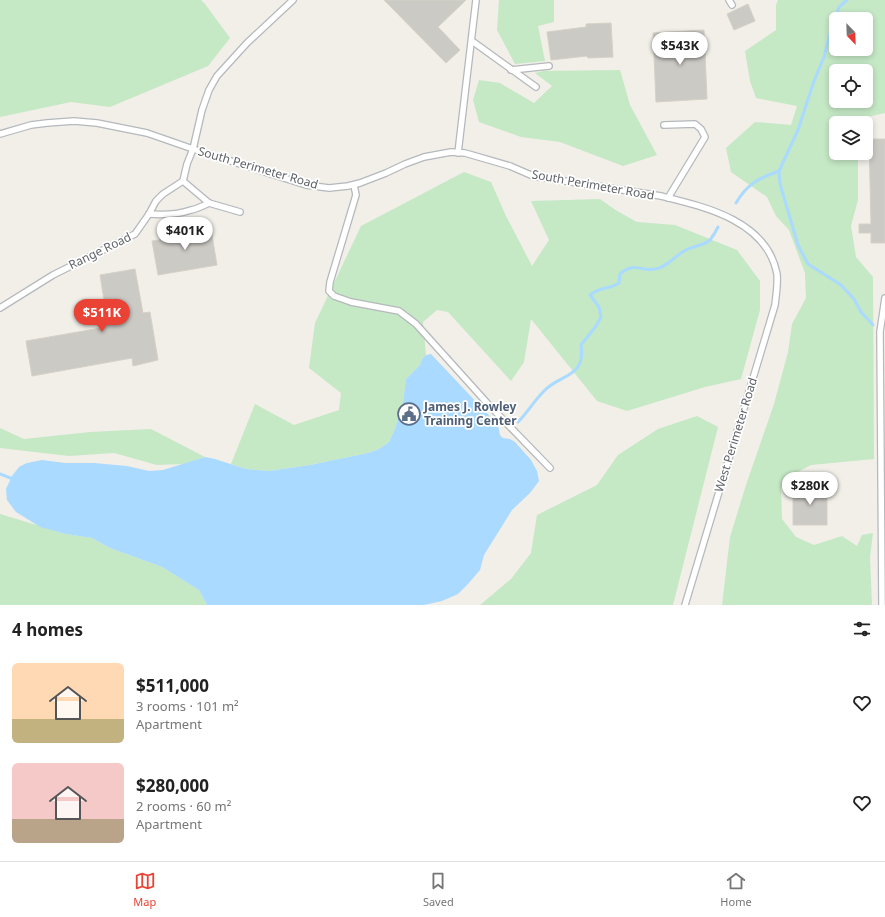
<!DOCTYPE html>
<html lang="en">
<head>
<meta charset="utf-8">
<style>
	body { margin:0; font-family:"Noto Sans",sans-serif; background:#f2f2f2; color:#222; height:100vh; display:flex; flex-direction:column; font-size:15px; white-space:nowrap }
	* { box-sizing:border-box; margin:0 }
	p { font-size:13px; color:#767676 }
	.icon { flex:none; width:22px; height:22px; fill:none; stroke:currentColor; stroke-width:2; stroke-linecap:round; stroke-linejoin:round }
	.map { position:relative; height:605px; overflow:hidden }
	.side { display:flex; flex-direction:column; background:#fff; flex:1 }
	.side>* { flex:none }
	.needle { width:26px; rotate:157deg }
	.buttons { position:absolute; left:829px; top:12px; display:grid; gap:8px }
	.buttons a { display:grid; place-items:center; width:44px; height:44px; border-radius:6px; background:#fff; box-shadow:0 2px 6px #0003; font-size:20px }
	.price { position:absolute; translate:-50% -34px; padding:0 9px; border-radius:14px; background:#fff; color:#222; font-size:13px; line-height:26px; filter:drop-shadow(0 1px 2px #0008) }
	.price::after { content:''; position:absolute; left:50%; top:24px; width:12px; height:9px; margin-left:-6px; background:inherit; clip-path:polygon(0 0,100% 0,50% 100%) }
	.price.on { background:#ea4335; color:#fff }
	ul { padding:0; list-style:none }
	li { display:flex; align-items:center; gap:12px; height:100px; padding:0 12px }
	li span { display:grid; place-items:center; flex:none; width:112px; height:80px; border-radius:6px; color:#555 }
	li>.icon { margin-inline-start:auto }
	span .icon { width:48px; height:48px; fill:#fffc; stroke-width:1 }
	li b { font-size:17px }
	h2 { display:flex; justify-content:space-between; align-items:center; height:48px; padding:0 12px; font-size:17px }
	.tab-bar { display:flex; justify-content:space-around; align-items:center; height:56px; border-top:1px solid #e0e0e0; background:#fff; font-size:11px; color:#767676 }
	.tab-bar a { display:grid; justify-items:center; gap:2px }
	.tab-bar .on { color:#ea4335 }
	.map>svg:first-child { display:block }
	.green { fill:#c5e8c5; fill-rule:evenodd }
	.water { fill:#aadaff }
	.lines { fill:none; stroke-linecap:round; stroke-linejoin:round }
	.stream { stroke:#aadaff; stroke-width:3 }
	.building { fill:#cccac5; stroke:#d6d1c6 }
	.lane-casing { stroke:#b5b8bc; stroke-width:8 }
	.lane { stroke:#fff; stroke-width:5.5 }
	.labels { text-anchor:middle; stroke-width:3.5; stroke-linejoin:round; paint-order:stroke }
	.street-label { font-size:12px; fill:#5f6368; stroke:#fff }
	.service-label { font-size:12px; font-weight:bold; fill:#4e5e75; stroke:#fff; text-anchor:start }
</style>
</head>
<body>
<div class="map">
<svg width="885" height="605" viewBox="0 0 885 605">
	<rect width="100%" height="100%" fill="#f1efe8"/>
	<g class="green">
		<path d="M0 0H201L205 4 230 38 208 66 110 107 71 102 0 117Z"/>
		<path d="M499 0H554V22L538 26 545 61 515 64 497 30Z"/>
		<path d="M778 0H885V113L862 118 861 123H836V153H858V200L851 226 856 257 873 277 874 459 811 465 788 477 781 488 782 519 796 537 814 545 842 536 857 546 862 535 873 533 870 557 872 605H722L730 537 746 485 774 404 788 352 792 324 806 298 805 273 789 230 776 216 767 197 731 172 726 148 755 122 791 125 797 106 756 98 750 81 745 51 776 30V5ZM836 19H866V49H836ZM836 71H866V101H836Z"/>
		<path d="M620 70 630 105 657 155 623 166 560 142 521 137 479 122 473 100 479 80 500 83 534 103 552 86 535 73 543 71Z"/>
		<path d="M464 172 491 182 506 216 532 266 549 240 531 201 600 199 617 211 637 222 675 225 737 250 760 281V310L741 379 705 387 627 411 597 401 531 319 524 362 511 381 448 312 437 310 423 322 426 355 422 359 420 365 406 379 403 403 395 429 389 442 379 449 368 453 310 465 269 471 246 469 231 464 255 404 294 425 339 410 341 393 309 368 315 323 361 226Z"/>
		<path d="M697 416 718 427 673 605H480L511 579 531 553 537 515 597 485 618 455 658 429Z"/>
		<path d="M0 428 24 439 90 432 151 429 205 457 184 464 157 465 114 453 69 456 0 448Z"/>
		<path d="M0 514 66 534 92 538 110 548 162 567 199 590 207 605H0Z"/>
	</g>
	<path class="water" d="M431 354 498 425 500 435 503 438 510 439 515 442 531 460 537 471 539 481 530 493 512 510 484 555 480 570 468 584 458 594 442 601 424 605H207L199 590 162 567 110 548 92 538 66 534 40 527 16 512 7 500 6 489 12 476 19 467 27 463 42 460 65 463H94L127 466 149 471 163 470 205 457 215 459 246 469 269 471 310 465 368 453 379 449 389 442 395 429 403 403 406 379 420 365 422 359 426 355Z"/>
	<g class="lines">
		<g class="stream">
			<path d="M847 0 839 7 829 37 824 57 814 81 798 130 779 171 780 184 798 245 808 264 841 285 854 299 861 312 873 325"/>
			<path d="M736 203C747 184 759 178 779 171"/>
			<path d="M518 422C527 413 534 401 544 391 560 374 586 378 581 345L596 326 601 317 599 307 590 295C601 286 608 290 619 283L620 274C634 261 641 272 655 269 666 268 675 256 684 251 692 246 703 246 710 240 713 236 716 231 718 227"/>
			<path d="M0 474 13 479"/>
		</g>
	</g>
	<g class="building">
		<path d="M384 0H466L438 27 460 50 446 63Z"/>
		<path d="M748 4 755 21 734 30 727 14Z"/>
		<path d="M611 23 613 57 588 58 587 56 551 60 547 32 586 27V24Z"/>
		<path d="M704 30 707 99 656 102 653 33Z"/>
		<path d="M869 139H885V243H871V233H859V224H871Z"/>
		<path d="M191 225 192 232 211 229 217 265 158 275 152 241 171 238 169 229Z"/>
		<path d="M135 269 143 313 150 312 158 360 133 366 132 358 32 376 26 341 101 328 100 321 107 319 100 275Z"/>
		<rect x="793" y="486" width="34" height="39"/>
	</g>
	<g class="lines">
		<g class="lane-casing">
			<g id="lane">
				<path d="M729 0 732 5"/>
				<path d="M472 41 536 87"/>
				<path d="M511 70 549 66"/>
				<path d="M664 125 695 124 701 129 705 137 668 198"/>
				<path d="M0 134 31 125 47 123 74 121 97 123 147 133 193 149 306 185 329 188 348 186 360 183 386 173 405 164 424 157 451 152 465 153 510 166 533 176 661 196C706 207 767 221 777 274 778 285 776 295 775 305L685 605"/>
				<path d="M458 153 476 0"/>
				<path d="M183 181 209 203 240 212"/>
				<path d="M354 185 356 195 330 282 329 291 334 296 351 302 399 311 416 324 488 404 550 468"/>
				<path d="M149 214C163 215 177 215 191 210 197 209 203 206 209 203"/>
				<path d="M0 308 53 275 135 234 149 214 156 201 163 194 183 181 187 164 193 149 202 110 209 90 217 76 247 43 293 0"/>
				<path d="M882 605 880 332 885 298"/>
			</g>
		</g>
		<use href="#lane" class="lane"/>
	</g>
	<defs>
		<g id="civic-ring" transform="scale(1.15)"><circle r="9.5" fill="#fff" stroke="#5c6f8a" stroke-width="1.5"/><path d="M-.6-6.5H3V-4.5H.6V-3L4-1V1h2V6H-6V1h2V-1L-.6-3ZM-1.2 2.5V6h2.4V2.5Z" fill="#5c6f8a"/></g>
	</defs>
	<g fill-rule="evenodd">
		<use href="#civic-ring" x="409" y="414"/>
	</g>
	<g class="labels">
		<g class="street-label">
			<text transform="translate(258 168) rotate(16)" y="4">South Perimeter Road</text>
			<text transform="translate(593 185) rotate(10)" y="4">South Perimeter Road</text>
			<text transform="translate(100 251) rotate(-26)" y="4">Range Road</text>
			<text transform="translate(736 435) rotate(-73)" y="4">West Perimeter Road</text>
		</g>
		<g class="service-label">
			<text x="424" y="411">James J. Rowley<tspan x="424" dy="14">Training Center</tspan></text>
		</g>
	</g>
</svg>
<div class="buttons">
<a><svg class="needle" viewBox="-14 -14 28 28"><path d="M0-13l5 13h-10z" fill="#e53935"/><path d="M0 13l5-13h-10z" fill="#767676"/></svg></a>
<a><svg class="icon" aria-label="locate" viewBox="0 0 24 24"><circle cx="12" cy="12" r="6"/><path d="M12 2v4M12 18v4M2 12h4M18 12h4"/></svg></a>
<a><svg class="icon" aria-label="layers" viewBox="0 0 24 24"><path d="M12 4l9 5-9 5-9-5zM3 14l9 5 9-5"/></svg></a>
</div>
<b class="price" style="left:680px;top:66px">$543K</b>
<b class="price" style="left:185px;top:251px">$401K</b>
<b class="price on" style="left:102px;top:333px">$511K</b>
<b class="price" style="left:810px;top:506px">$280K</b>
</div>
<section class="side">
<h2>4 homes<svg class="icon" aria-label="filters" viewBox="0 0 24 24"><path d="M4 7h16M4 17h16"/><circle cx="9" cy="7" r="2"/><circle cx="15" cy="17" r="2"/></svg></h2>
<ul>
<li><span style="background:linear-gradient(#ffd9b3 70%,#c2b280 0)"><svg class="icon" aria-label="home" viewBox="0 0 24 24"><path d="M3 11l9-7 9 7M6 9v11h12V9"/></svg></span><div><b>$511,000</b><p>3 rooms · 101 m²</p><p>Apartment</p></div><svg class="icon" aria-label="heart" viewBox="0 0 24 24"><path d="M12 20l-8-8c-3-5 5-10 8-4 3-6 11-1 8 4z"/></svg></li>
<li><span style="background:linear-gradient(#f6c9c9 70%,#b9a48a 0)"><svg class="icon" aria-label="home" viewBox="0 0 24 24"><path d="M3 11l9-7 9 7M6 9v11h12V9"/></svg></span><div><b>$280,000</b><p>2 rooms · 60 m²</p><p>Apartment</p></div><svg class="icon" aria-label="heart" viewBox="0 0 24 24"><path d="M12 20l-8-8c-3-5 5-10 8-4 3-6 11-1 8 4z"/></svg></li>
</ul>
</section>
<nav class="tab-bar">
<a class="on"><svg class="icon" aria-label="map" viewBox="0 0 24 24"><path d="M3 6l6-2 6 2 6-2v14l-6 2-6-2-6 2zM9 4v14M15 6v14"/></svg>Map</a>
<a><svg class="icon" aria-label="saved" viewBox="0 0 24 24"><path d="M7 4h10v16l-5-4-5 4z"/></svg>Saved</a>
<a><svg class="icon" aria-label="home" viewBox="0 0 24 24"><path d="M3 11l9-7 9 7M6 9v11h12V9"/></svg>Home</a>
</nav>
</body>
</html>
